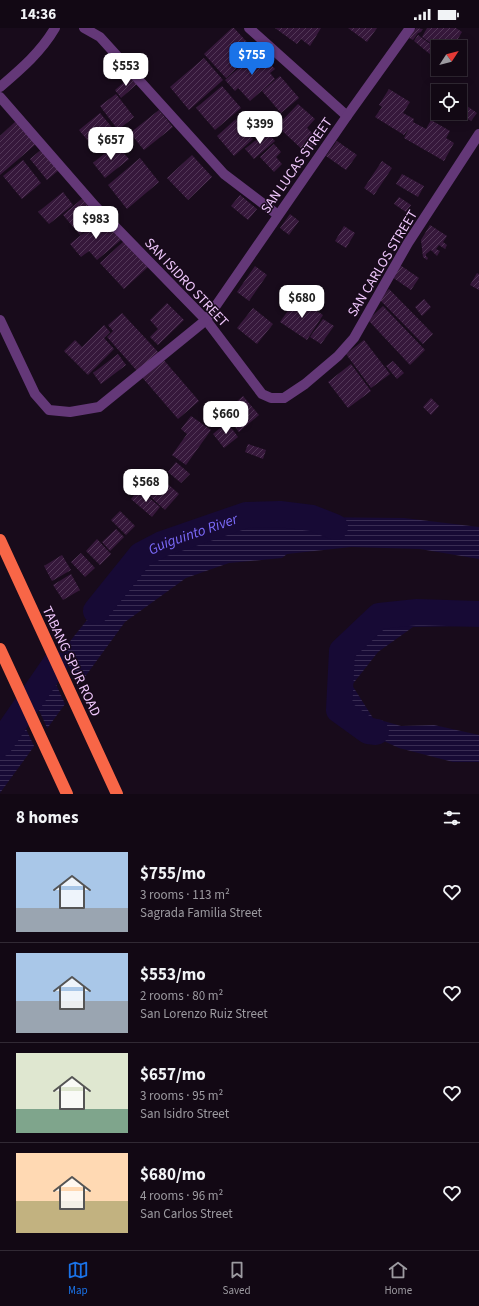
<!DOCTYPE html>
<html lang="en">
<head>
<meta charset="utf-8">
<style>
	body { margin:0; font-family:"Source Sans 3",sans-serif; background:#1b111d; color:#f1f3f6; height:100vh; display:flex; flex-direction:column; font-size:15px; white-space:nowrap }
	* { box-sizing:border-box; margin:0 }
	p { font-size:13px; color:#9c9aa0 }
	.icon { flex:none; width:22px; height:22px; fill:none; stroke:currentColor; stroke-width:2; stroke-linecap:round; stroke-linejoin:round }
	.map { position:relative; height:766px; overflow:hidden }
	.drawer { display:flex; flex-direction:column; background:#120814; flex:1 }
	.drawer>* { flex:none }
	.needle { width:26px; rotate:54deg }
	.buttons { position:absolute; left:431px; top:12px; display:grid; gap:8px }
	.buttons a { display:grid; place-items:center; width:36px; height:36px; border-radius:0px; background:#120814; box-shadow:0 2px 10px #0003,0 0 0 1px #312934; font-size:20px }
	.price { position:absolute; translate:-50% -34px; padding:0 9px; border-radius:8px; background:#fff; color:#222; font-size:13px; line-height:26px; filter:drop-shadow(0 1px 2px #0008) }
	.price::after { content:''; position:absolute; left:50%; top:24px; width:12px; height:9px; margin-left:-6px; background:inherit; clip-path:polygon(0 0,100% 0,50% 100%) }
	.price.on { background:#1a73e8; color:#fff }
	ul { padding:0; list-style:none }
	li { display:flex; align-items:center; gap:12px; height:100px; padding:0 16px }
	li+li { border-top:1px solid #312934 }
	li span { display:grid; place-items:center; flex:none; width:112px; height:80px; border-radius:0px; color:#555 }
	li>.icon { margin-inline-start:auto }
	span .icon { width:48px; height:48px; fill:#fffc; stroke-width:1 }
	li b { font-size:17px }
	h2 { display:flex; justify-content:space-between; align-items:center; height:48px; padding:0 16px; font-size:17px }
	.status { display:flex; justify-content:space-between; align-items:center; height:28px; padding:0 20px; background:#120814; direction:ltr }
	.status svg { height:11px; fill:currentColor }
	.tab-bar { display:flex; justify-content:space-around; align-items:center; height:56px; border-top:1px solid #312934; background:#120814; font-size:11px; color:#9c9aa0 }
	.tab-bar a { display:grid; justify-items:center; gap:2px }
	.tab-bar .on { color:#1a73e8 }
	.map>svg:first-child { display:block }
	.water { fill:url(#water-rules) }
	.pier { fill:#180b1b }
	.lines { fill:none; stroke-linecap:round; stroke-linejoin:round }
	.river { stroke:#170a35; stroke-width:26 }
	.building { fill:url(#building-hatch) }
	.minor { stroke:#643878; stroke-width:10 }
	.highway { stroke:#f86647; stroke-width:12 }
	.labels { text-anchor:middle; stroke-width:3; stroke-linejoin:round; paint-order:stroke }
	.street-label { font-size:14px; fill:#f0c7fd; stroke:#180b1b }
	.water-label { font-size:15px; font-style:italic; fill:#7b6af9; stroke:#180b1b }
</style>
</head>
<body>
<div class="status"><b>14:36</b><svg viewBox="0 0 49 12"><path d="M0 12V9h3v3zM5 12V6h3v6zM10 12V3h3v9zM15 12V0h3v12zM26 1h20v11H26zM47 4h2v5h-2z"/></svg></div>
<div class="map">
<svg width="479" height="766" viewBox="0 0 479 766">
	<defs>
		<pattern id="water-rules" width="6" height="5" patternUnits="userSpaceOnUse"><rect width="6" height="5" fill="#170a35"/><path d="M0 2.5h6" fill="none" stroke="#392c53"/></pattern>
		<pattern id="building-hatch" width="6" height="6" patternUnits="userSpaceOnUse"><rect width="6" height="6" fill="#36183b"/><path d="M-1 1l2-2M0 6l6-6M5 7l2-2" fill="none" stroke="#533858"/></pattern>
	</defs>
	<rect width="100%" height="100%" fill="#180b1b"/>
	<g class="water">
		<path d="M304 489 404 490 479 499V531L420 521 351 519 287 526 282 530 229 535 186 550 125 594 0 765V718L71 612 115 557 155 525 204 501Z"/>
		<path d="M479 573V598L413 599 378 624 352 657 373 690 401 698 434 697 479 707V734H453L399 720 351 698 339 671 340 639 366 597 416 578Z"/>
	</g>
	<g class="pier">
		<path d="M62 623 79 660 66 678 49 641Z"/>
		<path d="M32 667 48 702 35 720 19 686Z"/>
	</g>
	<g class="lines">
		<g class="river">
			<path id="s1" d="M96 583 141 527 162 516 246 487 280 486 312 490 335 499"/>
			<path d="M376 704 368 703 339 682 342 623 379 588 417 584 479 586"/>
			<path d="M0 716 55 636"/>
		</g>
	</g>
	<g class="building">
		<path d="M232 0H234L255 23 226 50 204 26Z"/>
		<path d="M275 0H321L310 18 301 11 297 16Z"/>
		<path d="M348 0H377L367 14Z"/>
		<path d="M416 0 423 1 421 4 418 5 413 12 409 10Z"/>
		<path d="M427 0H456L462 4 453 19 438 20 422 9Z"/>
		<path d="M418 7 436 20 431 27 414 13Z"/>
		<path d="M258 23 275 41 270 45 275 51 250 73 238 60 235 63 225 52Z"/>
		<path d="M204 30 223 52 189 82 170 59Z"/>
		<path d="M131 48 137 56 121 70 115 62Z"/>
		<path d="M280 48 299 70 281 85 262 63Z"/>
		<path d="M222 58 241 80 215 102 196 80Z"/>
		<path d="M389 61 410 74 403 85 414 91 413 94 426 101 431 92 450 103 446 110 454 115 444 133 404 110 409 100 404 107 375 89 382 79 379 77Z"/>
		<path d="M116 66 134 89 118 102 100 78Z"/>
		<path d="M460 73 477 85 471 93 458 85H460Z"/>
		<path d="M298 76 315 91 307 100 319 112 306 125 277 98Z"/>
		<path d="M159 82 173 99 144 122 130 105Z"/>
		<path d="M100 85 119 108 98 125 79 102Z"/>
		<path d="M236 91 253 111 234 128 217 108Z"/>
		<path d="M16 93 36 116 0 147V108Z"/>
		<path d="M267 103 275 113 254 131 245 121Z"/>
		<path d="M337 113 357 127 346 142 326 128Z"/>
		<path d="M116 116 129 131 105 150 93 135Z"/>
		<path d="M274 116 281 124 276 129 282 136 274 144 260 129Z"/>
		<path d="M42 121 59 142 47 152 30 131Z"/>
		<path d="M192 127 212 149 188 172 167 150Z"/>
		<path d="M140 130 159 154 127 181 108 157Z"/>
		<path d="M23 132 41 155 22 171 3 148Z"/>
		<path d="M382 133 392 140 374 167 364 160Z"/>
		<path d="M402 146 424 158 418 169 396 156Z"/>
		<path d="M63 164 73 177 49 196 38 184Z"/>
		<path d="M240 167 257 181 248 192 231 178Z"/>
		<path d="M84 169 101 188 80 207 63 187Z"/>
		<path d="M399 169 411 177 406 184 394 176Z"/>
		<path d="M290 186 299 193 289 207 280 200Z"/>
		<path d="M102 190 121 212 97 232 89 223 81 229 70 216Z"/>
		<path d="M430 197 447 208 443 214 447 217 445 221 439 217 436 221 440 223 437 228 431 222 426 226V228L428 230 427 232 423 229 421 212Z"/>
		<path d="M344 198 355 205 346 220 335 213Z"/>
		<path d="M124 213 148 239 124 261 100 235Z"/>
		<path d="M400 237 419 250 411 262 392 249Z"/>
		<path d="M255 238 267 247 249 273 237 264Z"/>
		<path d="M477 245 479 246V262L470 257Z"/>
		<path d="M389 261 433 306 423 316 379 271Z"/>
		<path d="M297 270 323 287 307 312 280 294Z"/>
		<path d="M424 271 431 279 422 288 415 279Z"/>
		<path d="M167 275 184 292 158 317 150 309 158 301 150 292Z"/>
		<path d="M383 278 425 322 410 337 368 292Z"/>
		<path d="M253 280 273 296 257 316 237 300Z"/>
		<path d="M122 285 159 325 138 344 107 309 113 303 108 297Z"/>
		<path d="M323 291 334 298 321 316 310 309Z"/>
		<path d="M104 297 110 304 104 310 114 321 88 347 64 323 75 312 82 319Z"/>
		<path d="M364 312 390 346 371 360 346 326Z"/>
		<path d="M118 326 126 337 101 356 93 345Z"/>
		<path d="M162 330 199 373 178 391 141 348Z"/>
		<path d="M393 333 404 345 397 351 386 338Z"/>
		<path d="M351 336 371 363 348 380 328 354Z"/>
		<path d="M243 368 259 387 239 404 223 385Z"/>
		<path d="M431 370 439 378 431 387 423 379Z"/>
		<path d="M191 388 211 402 186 437 172 427 187 406 181 401Z"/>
		<path d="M227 394 238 409 224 420 213 406Z"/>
		<path d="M248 416 266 422 263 431 245 424Z"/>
		<path d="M176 434 190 446 181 455 168 444Z"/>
		<path d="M159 448 179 466 165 482 145 464Z"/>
		<path d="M139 461 160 479 152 489 131 471Z"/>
		<path d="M120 483 135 498 126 507 111 492Z"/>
		<path d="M116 501 124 509 110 523 102 514Z"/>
		<path d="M97 511 111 526 100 537 86 523Z"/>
		<path d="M81 525 95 540 85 549 71 534Z"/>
		<path d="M62 527 71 542 52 553 44 538Z"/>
		<path d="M71 546 80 562 63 572 53 557Z"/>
	</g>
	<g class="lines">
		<g class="minor">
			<path d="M84 0 100 9 224 146 278 187"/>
			<path d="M249 0 347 88"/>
			<path d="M0 59C21 41 41 24 55 0"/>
			<path d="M0 69 95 178 206 292 262 366 271 370H284L305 356 338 328 354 310 408 215 479 106"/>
			<path d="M0 292 35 366 49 382 70 384 99 379 206 292 347 88 410 0"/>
		</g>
		<g class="highway">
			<path d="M0 512 117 766"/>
			<path d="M0 621 67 766"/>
		</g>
	</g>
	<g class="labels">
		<g class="street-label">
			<text transform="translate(296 137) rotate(-55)" y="5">SAN LUCAS STREET</text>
			<text transform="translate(382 235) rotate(-59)" y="5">SAN CARLOS STREET</text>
			<text transform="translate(187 254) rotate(47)" y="5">SAN ISIDRO STREET</text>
			<text transform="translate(72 633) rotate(65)" y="5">TABANG SPUR ROAD</text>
		</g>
		<g class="water-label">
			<text dy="5" stroke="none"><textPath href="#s1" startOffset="128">Guiguinto River</textPath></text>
		</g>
	</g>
</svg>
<div class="buttons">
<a><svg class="needle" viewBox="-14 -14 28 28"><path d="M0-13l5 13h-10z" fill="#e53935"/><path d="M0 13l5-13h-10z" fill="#9c9aa0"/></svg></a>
<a><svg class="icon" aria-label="locate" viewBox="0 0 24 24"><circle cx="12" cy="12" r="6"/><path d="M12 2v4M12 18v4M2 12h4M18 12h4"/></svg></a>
</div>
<b class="price on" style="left:252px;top:48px">$755</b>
<b class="price" style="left:126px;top:59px">$553</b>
<b class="price" style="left:260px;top:117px">$399</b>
<b class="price" style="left:111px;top:133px">$657</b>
<b class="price" style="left:96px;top:212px">$983</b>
<b class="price" style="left:302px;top:291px">$680</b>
<b class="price" style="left:226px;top:407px">$660</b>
<b class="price" style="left:146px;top:475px">$568</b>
</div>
<section class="drawer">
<h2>8 homes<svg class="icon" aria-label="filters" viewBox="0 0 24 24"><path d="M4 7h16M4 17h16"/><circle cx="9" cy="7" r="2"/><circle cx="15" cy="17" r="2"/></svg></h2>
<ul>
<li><span style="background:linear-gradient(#a9c7e8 70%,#9aa5b1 0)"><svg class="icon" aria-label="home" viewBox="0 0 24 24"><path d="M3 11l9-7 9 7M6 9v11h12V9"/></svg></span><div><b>$755/mo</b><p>3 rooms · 113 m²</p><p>Sagrada Familia Street</p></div><svg class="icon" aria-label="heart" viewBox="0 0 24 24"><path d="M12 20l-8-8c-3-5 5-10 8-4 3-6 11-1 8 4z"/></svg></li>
<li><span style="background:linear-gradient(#a9c7e8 60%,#9aa5b1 0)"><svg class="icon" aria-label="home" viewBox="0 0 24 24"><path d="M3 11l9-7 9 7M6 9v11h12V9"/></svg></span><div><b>$553/mo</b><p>2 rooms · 80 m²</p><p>San Lorenzo Ruiz Street</p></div><svg class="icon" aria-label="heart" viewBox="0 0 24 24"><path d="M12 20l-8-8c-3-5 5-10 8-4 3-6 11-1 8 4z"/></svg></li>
<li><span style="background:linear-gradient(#dfe7d0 70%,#7fa58c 0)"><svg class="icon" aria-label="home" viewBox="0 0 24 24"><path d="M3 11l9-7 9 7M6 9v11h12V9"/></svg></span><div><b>$657/mo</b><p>3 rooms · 95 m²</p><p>San Isidro Street</p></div><svg class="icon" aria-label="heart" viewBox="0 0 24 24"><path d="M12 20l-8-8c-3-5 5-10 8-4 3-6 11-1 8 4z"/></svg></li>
<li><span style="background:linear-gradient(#ffd9b3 60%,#c2b280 0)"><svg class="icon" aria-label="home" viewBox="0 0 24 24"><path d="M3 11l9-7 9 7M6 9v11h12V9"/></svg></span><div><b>$680/mo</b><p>4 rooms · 96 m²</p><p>San Carlos Street</p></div><svg class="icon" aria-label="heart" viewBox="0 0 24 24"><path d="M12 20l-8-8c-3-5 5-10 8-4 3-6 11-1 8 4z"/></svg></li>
</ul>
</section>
<nav class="tab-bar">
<a class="on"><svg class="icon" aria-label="map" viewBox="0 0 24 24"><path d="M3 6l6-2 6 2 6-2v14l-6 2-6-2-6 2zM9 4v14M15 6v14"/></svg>Map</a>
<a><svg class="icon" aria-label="saved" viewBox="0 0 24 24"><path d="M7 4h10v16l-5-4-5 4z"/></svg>Saved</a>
<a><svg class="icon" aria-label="home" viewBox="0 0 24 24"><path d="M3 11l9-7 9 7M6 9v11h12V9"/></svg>Home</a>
</nav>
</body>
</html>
